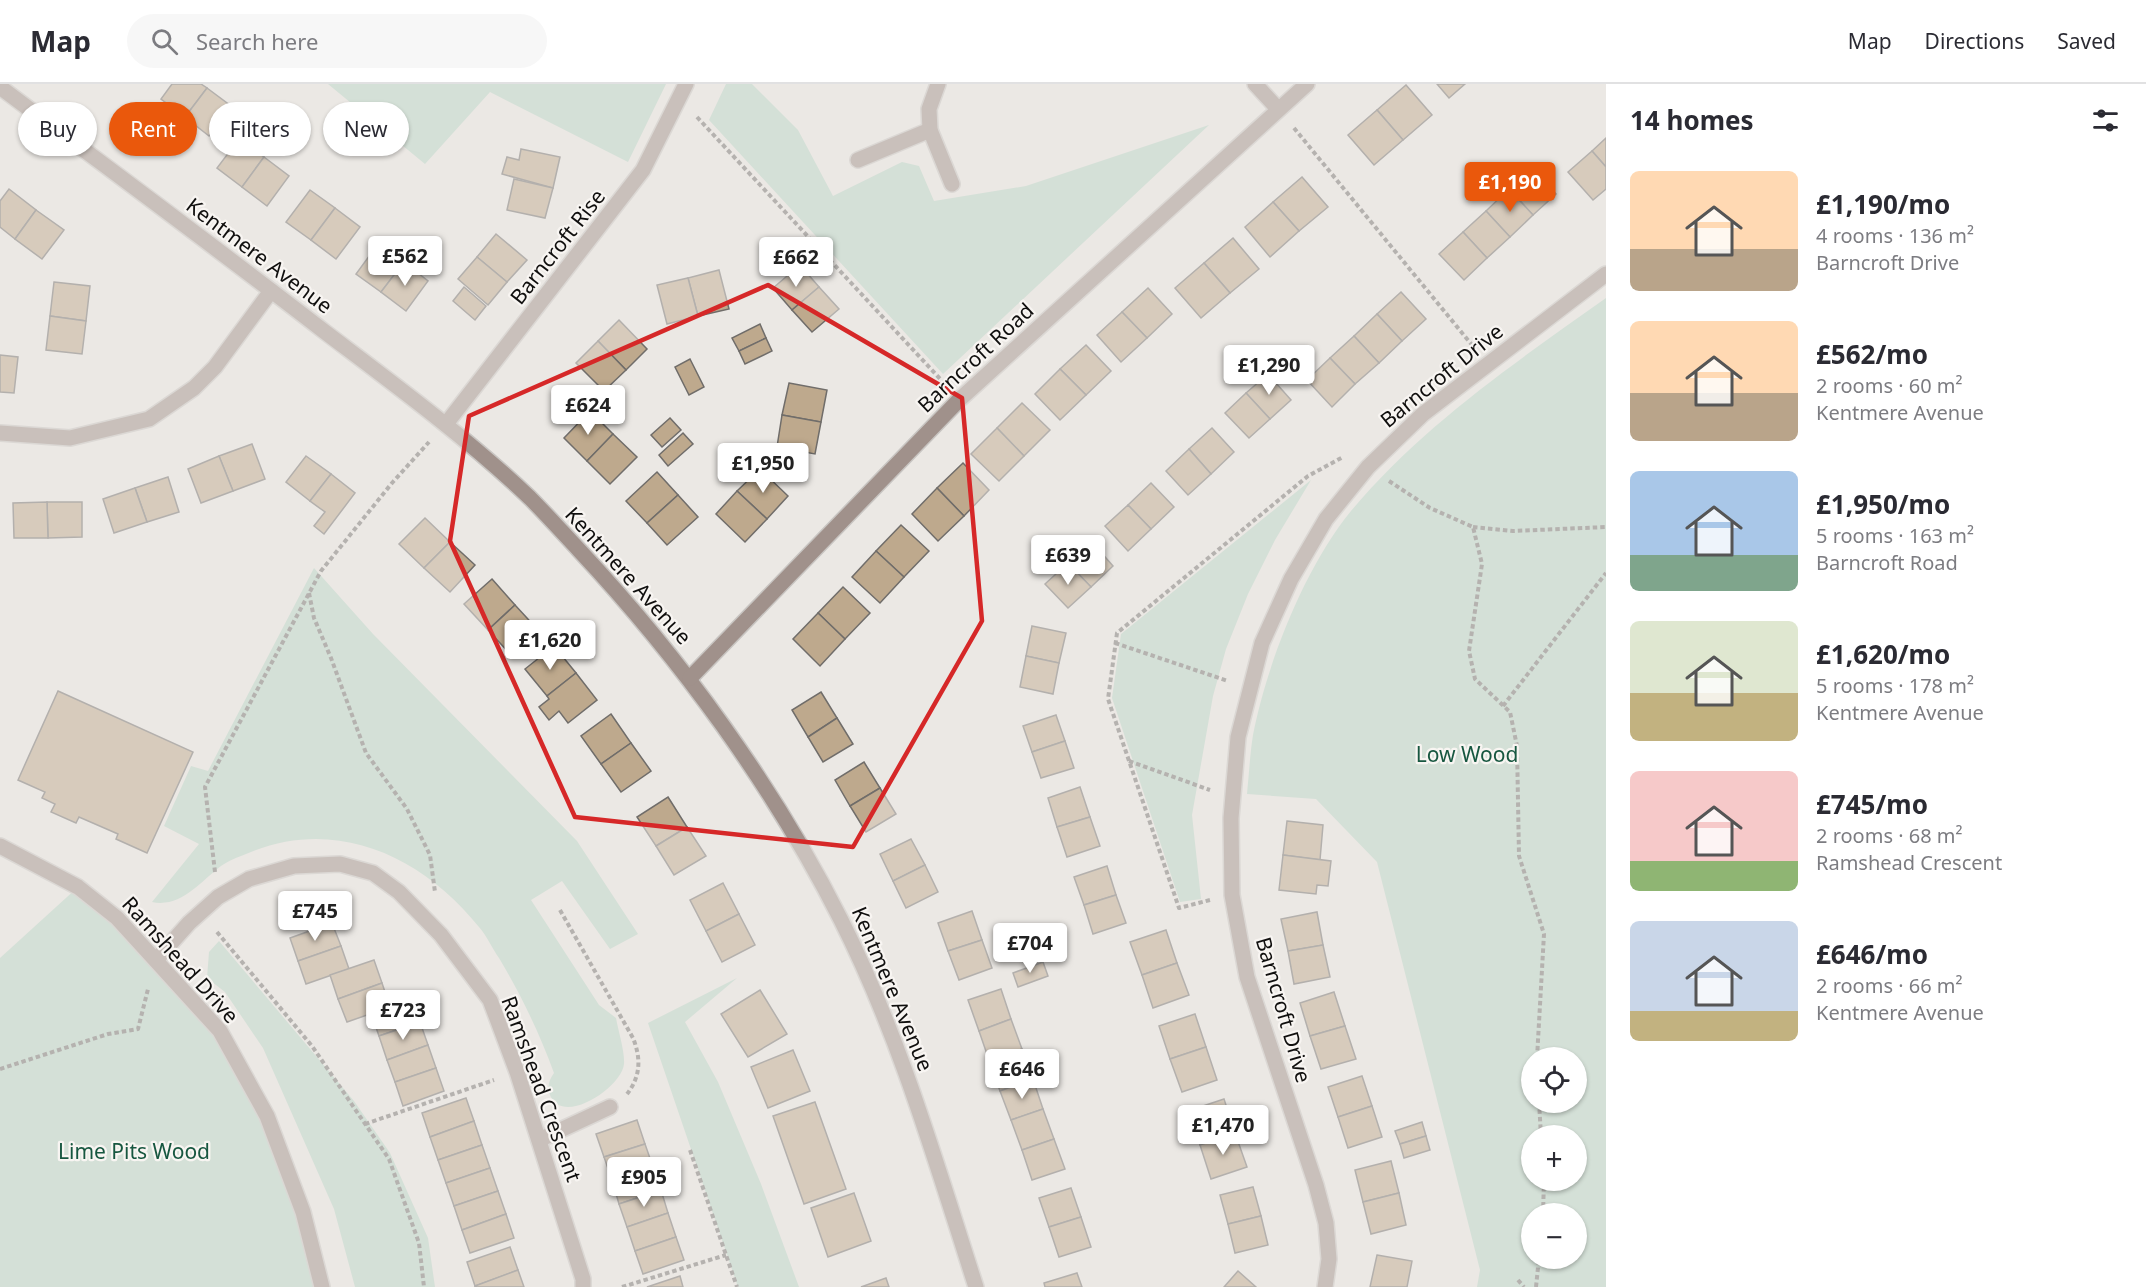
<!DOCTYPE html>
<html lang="en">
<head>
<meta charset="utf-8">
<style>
	body { margin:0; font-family:"Noto Sans",sans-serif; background:#f7f7f7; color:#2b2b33; height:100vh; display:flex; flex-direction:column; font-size:22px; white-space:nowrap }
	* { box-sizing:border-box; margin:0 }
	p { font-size:20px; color:#7c7c81 }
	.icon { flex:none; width:33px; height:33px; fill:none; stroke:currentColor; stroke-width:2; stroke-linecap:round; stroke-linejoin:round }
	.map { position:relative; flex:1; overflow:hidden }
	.panel { display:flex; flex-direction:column; background:#fff; width:540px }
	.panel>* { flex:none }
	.hud { position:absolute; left:18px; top:18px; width:570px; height:54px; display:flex; gap:12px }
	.tools { position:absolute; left:1521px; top:963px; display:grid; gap:12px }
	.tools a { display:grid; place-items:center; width:66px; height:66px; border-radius:50%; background:#fff; box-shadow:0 2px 4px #0004; font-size:30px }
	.price { position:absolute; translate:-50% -51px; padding:0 14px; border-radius:6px; background:#fff; color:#222; font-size:20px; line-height:39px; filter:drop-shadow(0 2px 3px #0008) }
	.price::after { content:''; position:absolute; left:50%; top:36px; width:18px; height:14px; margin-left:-9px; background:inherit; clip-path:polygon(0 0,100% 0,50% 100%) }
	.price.active { background:#ea580c; color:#fff }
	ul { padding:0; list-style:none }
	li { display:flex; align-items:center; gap:18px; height:150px; padding:0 24px }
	li span { display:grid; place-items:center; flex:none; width:168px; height:120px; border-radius:9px; color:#555 }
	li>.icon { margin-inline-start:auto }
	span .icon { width:72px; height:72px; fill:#fffc; stroke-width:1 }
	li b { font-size:26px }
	h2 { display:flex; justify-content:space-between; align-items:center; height:72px; padding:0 24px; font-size:26px }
	.chip { padding:0 21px; border-radius:27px; background:#fff; box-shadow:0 2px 4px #0004; font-size:21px; line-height:54px }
	.chip.active { background:#ea580c; color:#fff }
	header { display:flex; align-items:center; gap:36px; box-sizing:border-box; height:84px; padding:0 30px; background:#fff; border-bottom:2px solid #e1e1e2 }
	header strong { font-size:28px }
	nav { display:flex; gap:33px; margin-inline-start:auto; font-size:21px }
	.search { width:420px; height:54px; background:#f7f7f7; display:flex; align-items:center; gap:15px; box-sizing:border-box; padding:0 21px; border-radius:33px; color:#7c7c81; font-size:22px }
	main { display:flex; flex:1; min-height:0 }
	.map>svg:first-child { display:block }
	.green { fill:#b8d7c8; fill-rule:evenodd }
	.building { fill:#bea98d; stroke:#706d6a; stroke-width:1.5 }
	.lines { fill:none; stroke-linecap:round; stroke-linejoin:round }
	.minor-casing { stroke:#c8c5c2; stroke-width:18 }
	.path { stroke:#747270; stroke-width:4; stroke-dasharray:4.5 3; stroke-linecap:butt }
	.minor { stroke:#a0918b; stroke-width:15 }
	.marked { fill:none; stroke:#d62828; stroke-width:4.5; stroke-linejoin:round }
	.labels { text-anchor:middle; stroke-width:4.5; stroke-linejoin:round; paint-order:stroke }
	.street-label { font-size:21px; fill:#100f0e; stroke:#f8f5f2 }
	.park-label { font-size:21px; fill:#175740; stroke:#f8f5f2 }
</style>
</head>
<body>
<header>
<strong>Map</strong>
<div class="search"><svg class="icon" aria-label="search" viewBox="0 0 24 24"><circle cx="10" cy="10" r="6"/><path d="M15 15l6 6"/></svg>Search here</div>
<nav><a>Map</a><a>Directions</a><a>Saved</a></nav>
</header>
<main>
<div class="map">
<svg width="1606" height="1203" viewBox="0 0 1606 1203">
	<rect width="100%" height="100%" fill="#ebe8e4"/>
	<g class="green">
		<path d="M328 0H666L628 78 490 8 425 80Z"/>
		<path d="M726 0H752L798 46 833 112 902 78 919 82 934 117 1026 102 1209 41 943 290 709 36Z"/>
		<path d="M1606 214V1203H1477L1480 1186 1377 778 1316 715 1247 710C1249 690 1250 670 1253 651 1267 579 1305 483 1351 427 1423 341 1516 278 1606 214ZM1532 974H1576V1018H1532ZM1532 1052H1576V1096H1532ZM1532 1130H1576V1174H1532Z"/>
		<path d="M1311 396 1275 456 1248 510 1226 565 1213 612 1192 731 1201 815 1180 818 1112 614 1121 550Z"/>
		<path d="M314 484 373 550 577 757 638 850 610 865 562 797 531 816 599 921 616 934C618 946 625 968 624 980 622 1003 563 1043 550 1011 547 1002 549 996 554 989 539 948 521 911 499 874 492 864 487 852 479 843 422 772 335 731 246 770 238 773 228 777 221 782 200 798 181 824 152 818L199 760 164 742 191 682 208 687Z"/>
		<path d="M78 803 220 947 267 1032 322 1203H0V874Z"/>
		<path d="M219 857 354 1017 390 1069 428 1154 435 1203H355L334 1125 263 964 225 908 207 894 209 868Z"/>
		<path d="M737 894 685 938 718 998 761 1100 799 1203H738L648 939Z"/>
	</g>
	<g class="building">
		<path d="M172 0H201L207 4 185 33 161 15Z"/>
		<path d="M1437 0H1465L1449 14Z"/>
		<path d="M1406 1 1432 31 1403 56 1377 26Z"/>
		<path d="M207 4 231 22 209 52 185 33Z"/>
		<path d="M1377 26 1403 56 1374 81 1348 51Z"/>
		<path d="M1606 54V83L1592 67Z"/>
		<path d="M239 55 264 73 242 103 217 84Z"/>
		<path d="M521 65 560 73 553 104 502 90 507 73 519 76Z"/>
		<path d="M1592 67 1606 83V105L1593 116 1568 88Z"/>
		<path d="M264 73 289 92 267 122 242 103Z"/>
		<path d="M1532 83 1556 110 1533 131 1509 105Z"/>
		<path d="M1302 93 1328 123 1299 147 1273 118Z"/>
		<path d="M514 95 553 104 545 134 507 126Z"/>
		<path d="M9 105 36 126 15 155 0 143V117Z"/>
		<path d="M1509 105 1533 131 1510 153 1486 127Z"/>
		<path d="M310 106 335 124 311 156 286 138Z"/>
		<path d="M1273 118 1299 147 1270 173 1245 143Z"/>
		<path d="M335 124 360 143 336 175 311 156Z"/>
		<path d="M36 126 64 146 42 175 15 155Z"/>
		<path d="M1486 127 1510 153 1487 174 1463 148Z"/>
		<path d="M1463 148 1487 174 1464 196 1439 170Z"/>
		<path d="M496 150 527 176 507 198 477 173Z"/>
		<path d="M1233 154 1259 185 1230 209 1204 179Z"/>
		<path d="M378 160 404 178 381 208 356 190Z"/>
		<path d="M477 173 507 198 488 221 458 195Z"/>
		<path d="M404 178 428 197 406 227 381 208Z"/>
		<path d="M1204 179 1230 209 1201 234 1175 204Z"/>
		<path d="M800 181 819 203 792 226 773 204Z"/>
		<path d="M719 186 729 225 698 232 688 194Z"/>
		<path d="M688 194 698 232 667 240 657 201Z"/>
		<path d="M54 198 90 202 86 237 50 232Z"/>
		<path d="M464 203 486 222 475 236 453 217Z"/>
		<path d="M819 203 839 225 812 248 792 226Z"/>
		<path d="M1148 204 1172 230 1147 254 1122 228Z"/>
		<path d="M1401 208 1426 235 1402 257 1377 230Z"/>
		<path d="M1122 228 1147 254 1121 278 1097 251Z"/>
		<path d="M1377 230 1402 257 1379 279 1354 252Z"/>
		<path d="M50 232 86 237 82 270 46 266Z"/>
		<path d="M619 236 647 265 626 286 598 257Z"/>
		<path d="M760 240 766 254 739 267 732 254Z"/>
		<path d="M1354 252 1379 279 1355 300 1330 274Z"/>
		<path d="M766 254 772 267 745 280 739 267Z"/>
		<path d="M598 257 626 286 604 307 576 279Z"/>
		<path d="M1086 261 1111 287 1086 311 1060 285Z"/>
		<path d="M0 271 18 273 14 309 0 308Z"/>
		<path d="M1330 274 1355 300 1332 323 1307 296Z"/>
		<path d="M690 275 704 303 689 311 675 283Z"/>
		<path d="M1060 285 1086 311 1060 336 1035 310Z"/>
		<path d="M1268 290 1291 316 1270 335 1246 309Z"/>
		<path d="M789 299 827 306 821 338 782 331Z"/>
		<path d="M1246 309 1270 335 1249 354 1225 329Z"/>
		<path d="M1022 319 1050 346 1024 372 997 344Z"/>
		<path d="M590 327 613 350 587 377 564 354Z"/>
		<path d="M782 331 821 338 815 370 777 363Z"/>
		<path d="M670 334 681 346 662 363 651 351Z"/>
		<path d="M997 344 1024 372 999 397 971 370Z"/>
		<path d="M1212 344 1234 368 1211 390 1189 365Z"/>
		<path d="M683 349 693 360 668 382 659 371Z"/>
		<path d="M613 350 637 373 610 400 587 377Z"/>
		<path d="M252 360 265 395 233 407 219 372Z"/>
		<path d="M1189 365 1211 390 1188 411 1166 387Z"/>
		<path d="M219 372 233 407 201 419 188 385Z"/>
		<path d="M306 372 331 390 310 417 286 398Z"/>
		<path d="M963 379 989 406 964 432 937 404Z"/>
		<path d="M760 385 788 412 767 435 737 407Z"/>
		<path d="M657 388 678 411 647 439 626 417Z"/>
		<path d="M331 390 355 409 324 450 314 442 325 428 310 417Z"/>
		<path d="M168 393 179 428 147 438 135 404Z"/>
		<path d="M1151 399 1174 423 1151 445 1128 421Z"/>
		<path d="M135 404 147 438 114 449 103 415Z"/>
		<path d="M937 404 964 432 938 457 912 430Z"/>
		<path d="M737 407 767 435 745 458 716 430Z"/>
		<path d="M678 411 698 433 667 461 647 439Z"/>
		<path d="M47 418H82V453L48 454Z"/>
		<path d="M47 418 48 454H14L13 419Z"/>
		<path d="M1128 421 1151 445 1128 467 1105 442Z"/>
		<path d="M425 434 450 458 424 484 399 460Z"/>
		<path d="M901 441 929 467 904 493 876 467Z"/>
		<path d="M1091 457 1113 482 1091 503 1068 479Z"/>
		<path d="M450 458 475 481 450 508 424 484Z"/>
		<path d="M876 467 904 493 880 519 852 493Z"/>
		<path d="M1068 479 1091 503 1068 524 1045 500Z"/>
		<path d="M492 495 515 521 488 546 464 520Z"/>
		<path d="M843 503 870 529 845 555 818 529Z"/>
		<path d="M515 521 538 546 511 571 488 546Z"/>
		<path d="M818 529 845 555 820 582 793 555Z"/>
		<path d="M1032 542 1066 549 1059 579 1026 572Z"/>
		<path d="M554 562 576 589 547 612 525 585Z"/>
		<path d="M1026 572 1059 579 1053 610 1020 603Z"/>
		<path d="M576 589 597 616 568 639 559 627 549 636 539 623 549 615 547 612Z"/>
		<path d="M58 607 193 668 147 769 116 755 118 750 79 733 76 739 51 728 55 720 42 714 45 708 18 696Z"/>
		<path d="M821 608 837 634 808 653 792 626Z"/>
		<path d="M611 630 631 659 601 680 581 652Z"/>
		<path d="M1056 631 1065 657 1032 668 1023 642Z"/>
		<path d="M837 634 853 660 823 678 808 653Z"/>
		<path d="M1065 657 1074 684 1041 694 1032 668Z"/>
		<path d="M631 659 651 687 621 708 601 680Z"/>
		<path d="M864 678 880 704 850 722 835 696Z"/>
		<path d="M1080 703 1090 733 1057 743 1048 714Z"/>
		<path d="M880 704 896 730 866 748 850 722Z"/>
		<path d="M668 713 687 743 656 762 637 733Z"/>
		<path d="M1090 733 1100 762 1067 773 1057 743Z"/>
		<path d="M1287 737 1323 741 1320 776 1283 771Z"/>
		<path d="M687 743 706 772 674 791 656 762Z"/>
		<path d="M911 755 925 781 893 797 880 770Z"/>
		<path d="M1283 771 1331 777 1328 802 1317 801 1316 810 1279 806Z"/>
		<path d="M925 781 938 808 906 824 893 797Z"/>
		<path d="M1107 782 1116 811 1084 821 1074 793Z"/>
		<path d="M723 799 739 830 706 847 690 816Z"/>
		<path d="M1116 811 1126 839 1093 850 1084 821Z"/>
		<path d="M317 812 325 835 298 845 290 821Z"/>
		<path d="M972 827 982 856 948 867 938 839Z"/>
		<path d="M1317 828 1323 861 1288 867 1281 835Z"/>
		<path d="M739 830 755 861 722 878 706 847Z"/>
		<path d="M332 839 341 862 298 877 290 854Z"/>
		<path d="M1166 846 1177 879 1142 891 1130 858Z"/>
		<path d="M982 856 992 884 959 896 948 867Z"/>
		<path d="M1323 861 1330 893 1294 900 1288 867Z"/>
		<path d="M341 862 349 885 306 900 298 877Z"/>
		<path d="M374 876 382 899 338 915 330 891Z"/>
		<path d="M1043 878 1048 892 1018 903 1013 889Z"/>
		<path d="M1177 879 1189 911 1153 924 1142 891Z"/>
		<path d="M382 899 390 923 347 938 338 915Z"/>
		<path d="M1001 905 1011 935 979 947 968 916Z"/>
		<path d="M760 906 787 950 748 973 721 930Z"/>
		<path d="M1334 908 1345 942 1310 952 1300 919Z"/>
		<path d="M412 915 420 938 379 952 371 929Z"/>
		<path d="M1195 930 1206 963 1170 975 1159 942Z"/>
		<path d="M1011 935 1022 965 989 976 979 947Z"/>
		<path d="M420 938 428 961 387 976 379 952Z"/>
		<path d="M1345 942 1356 975 1321 985 1310 952Z"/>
		<path d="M428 961 436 984 395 998 387 976Z"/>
		<path d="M1206 963 1217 996 1182 1008 1170 975Z"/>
		<path d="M1022 965 1033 995 1000 1007 989 976Z"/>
		<path d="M793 966 810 1007 768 1024 751 983Z"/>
		<path d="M436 984 444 1007 403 1022 395 998Z"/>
		<path d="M1362 992 1372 1022 1338 1033 1328 1003Z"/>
		<path d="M1033 995 1043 1025 1011 1036 1000 1007Z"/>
		<path d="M466 1014 474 1037 430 1053 422 1029Z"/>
		<path d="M1224 1015 1235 1049 1200 1061 1188 1027Z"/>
		<path d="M815 1018 846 1105 804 1120 773 1032Z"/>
		<path d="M1372 1022 1382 1053 1348 1064 1338 1033Z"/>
		<path d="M1043 1025 1054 1055 1022 1066 1011 1036Z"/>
		<path d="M637 1036 645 1060 604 1073 596 1050Z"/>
		<path d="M474 1037 482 1061 438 1076 430 1053Z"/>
		<path d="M1422 1038 1426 1052 1400 1060 1395 1047Z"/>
		<path d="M1235 1049 1247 1083 1211 1095 1200 1061Z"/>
		<path d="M1426 1052 1430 1066 1404 1074 1400 1060Z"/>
		<path d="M1054 1055 1065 1085 1032 1096 1022 1066Z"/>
		<path d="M645 1060 653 1083 612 1096 604 1073Z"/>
		<path d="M482 1061 490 1084 446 1099 438 1076Z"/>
		<path d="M1391 1077 1399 1109 1363 1118 1355 1086Z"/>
		<path d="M653 1083 661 1106 619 1120 612 1096Z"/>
		<path d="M490 1084 498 1107 454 1122 446 1099Z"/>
		<path d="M1253 1103 1261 1132 1228 1140 1220 1111Z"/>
		<path d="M1071 1104 1081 1133 1049 1143 1039 1114Z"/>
		<path d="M661 1106 668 1129 627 1143 619 1120Z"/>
		<path d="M498 1107 506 1130 462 1146 454 1122Z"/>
		<path d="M854 1109 871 1157 828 1173 811 1124Z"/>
		<path d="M1399 1109 1406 1141 1371 1150 1363 1118Z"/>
		<path d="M668 1129 676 1153 635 1167 627 1143Z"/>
		<path d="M506 1130 514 1154 470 1169 462 1146Z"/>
		<path d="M1261 1132 1268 1161 1235 1169 1228 1140Z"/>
		<path d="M1081 1133 1091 1163 1059 1173 1049 1143Z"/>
		<path d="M676 1153 684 1176 643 1190 635 1167Z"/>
		<path d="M510 1163 518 1186 475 1202 467 1178Z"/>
		<path d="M1377 1171 1412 1177 1407 1203H1370Z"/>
		<path d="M518 1186 524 1203H475V1202Z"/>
		<path d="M1238 1187 1256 1203H1224Z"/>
		<path d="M1077 1189 1082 1203H1045L1044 1199Z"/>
		<path d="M680 1192 683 1203H647Z"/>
		<path d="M886 1194 889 1203H861Z"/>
	</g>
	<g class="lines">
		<g class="minor-casing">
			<g id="minor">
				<path d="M938 0 929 25 930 46 952 100"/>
				<path d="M1255 0 1278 25"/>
				<path d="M0 3C109 85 218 165 325 248 395 301 466 353 530 414 547 431 563 449 579 466 681 575 774 703 841 836 900 953 936 1079 976 1203"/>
				<path d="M858 76 930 46"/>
				<path d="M446 340 643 86 686 0"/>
				<path d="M0 349 70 354 149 335 194 304 215 283 271 207"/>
				<path d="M690 594 959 316 1307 0"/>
				<path d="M0 762 78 803 117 834 220 947 267 1032 303 1128 322 1203"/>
				<path d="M156 876 189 839 218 813 249 795 294 782 340 780 373 789 399 808 441 851 490 916 517 988 583 1195V1203"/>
				<path d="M539 1056 610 1023"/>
				<path d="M1325 1203 1329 1175 1326 1139 1316 1101 1247 893 1232 811 1231 734 1238 653 1262 559 1291 495 1326 435 1368 383 1423 330 1606 190"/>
			</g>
		</g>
		<g class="path">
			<path d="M697 33 943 298"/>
			<path d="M1294 44 1472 261"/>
			<path d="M1389 397 1430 424 1473 443 1482 480 1469 567 1475 595 1510 628 1517 662 1519 772 1544 850 1537 974"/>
			<path d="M1473 443 1513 447 1606 443"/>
			<path d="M309 509 314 534 331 574 366 669 407 725 430 771 435 808"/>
			<path d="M1115 559 1228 597"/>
			<path d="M1503 622 1606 489"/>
			<path d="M1129 677 1210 706"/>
			<path d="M215 788 205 703 321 487 392 399 429 358"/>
			<path d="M1210 816 1179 824 1108 615 1117 549 1308 392 1343 373"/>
			<path d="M560 826 633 954C641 974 641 992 627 1010"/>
			<path d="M217 848 312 962 389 1075 419 1159 424 1203"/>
			<path d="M0 985 108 950 138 945 148 905"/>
			<path d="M1539 1018 1541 1052"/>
			<path d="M365 1040 494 996"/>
			<path d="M690 1066 737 1203"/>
			<path d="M1543 1130 1544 1096"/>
			<path d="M1518 1196 1524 1203"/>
			<path d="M622 1203 726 1171"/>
			<path d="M1536 1203 1539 1174"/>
		</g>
		<use href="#minor" class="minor"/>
	</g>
	<path d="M0 0H1606V1203H0ZM768 201 962 314 982 537 853 763 575 733 450 457 469 332Z" fill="#ebe8e4" fill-opacity=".55" fill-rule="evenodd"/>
	<path class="marked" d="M768 201 962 314 982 537 853 763 575 733 450 457 469 332Z"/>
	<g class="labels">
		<g class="street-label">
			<text transform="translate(558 163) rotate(-52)" y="7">Barncroft Rise</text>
			<text transform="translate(259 172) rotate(37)" y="7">Kentmere Avenue</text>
			<text transform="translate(976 274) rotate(-43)" y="7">Barncroft Road</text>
			<text transform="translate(1442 292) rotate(-39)" y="7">Barncroft Drive</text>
			<text transform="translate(628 492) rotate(48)" y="7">Kentmere Avenue</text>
			<text transform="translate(180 876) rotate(48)" y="7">Ramshead Drive</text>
			<text transform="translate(892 905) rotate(67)" y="7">Kentmere Avenue</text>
			<text transform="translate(1283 926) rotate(74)" y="7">Barncroft Drive</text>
			<text transform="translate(541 1005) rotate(70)" y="7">Ramshead Crescent</text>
		</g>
		<g class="park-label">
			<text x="1467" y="678">Low Wood</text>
			<text x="134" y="1075">Lime Pits Wood</text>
		</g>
	</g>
</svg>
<div class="tools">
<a><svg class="icon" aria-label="locate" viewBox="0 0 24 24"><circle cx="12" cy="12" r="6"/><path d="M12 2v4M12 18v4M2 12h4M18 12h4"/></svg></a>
<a>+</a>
<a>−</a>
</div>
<b class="price active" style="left:1510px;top:129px">£1,190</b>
<b class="price" style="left:405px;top:203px">£562</b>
<b class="price" style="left:796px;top:204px">£662</b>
<b class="price" style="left:1269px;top:312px">£1,290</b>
<b class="price" style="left:588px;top:352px">£624</b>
<b class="price" style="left:763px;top:410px">£1,950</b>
<b class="price" style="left:1068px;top:502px">£639</b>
<b class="price" style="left:550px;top:587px">£1,620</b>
<b class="price" style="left:315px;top:858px">£745</b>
<b class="price" style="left:1030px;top:890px">£704</b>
<b class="price" style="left:403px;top:957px">£723</b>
<b class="price" style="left:1022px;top:1016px">£646</b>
<b class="price" style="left:1223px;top:1072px">£1,470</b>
<b class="price" style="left:644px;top:1124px">£905</b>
<div class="hud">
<a class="chip">Buy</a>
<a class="chip active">Rent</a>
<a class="chip">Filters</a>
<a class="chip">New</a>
</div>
</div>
<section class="panel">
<h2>14 homes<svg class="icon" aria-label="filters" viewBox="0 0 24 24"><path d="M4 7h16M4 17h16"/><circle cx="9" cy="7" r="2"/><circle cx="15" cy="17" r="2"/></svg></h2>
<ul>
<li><span style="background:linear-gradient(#ffd9b3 65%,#b9a48a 0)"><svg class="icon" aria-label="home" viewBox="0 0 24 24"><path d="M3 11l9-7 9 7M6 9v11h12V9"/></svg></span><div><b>£1,190/mo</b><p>4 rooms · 136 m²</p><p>Barncroft Drive</p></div></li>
<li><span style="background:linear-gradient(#ffd9b3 60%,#b9a48a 0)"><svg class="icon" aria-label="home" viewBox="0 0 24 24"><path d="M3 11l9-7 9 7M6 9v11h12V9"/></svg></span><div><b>£562/mo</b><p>2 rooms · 60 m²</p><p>Kentmere Avenue</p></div></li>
<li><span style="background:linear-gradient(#a9c7e8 70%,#7fa58c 0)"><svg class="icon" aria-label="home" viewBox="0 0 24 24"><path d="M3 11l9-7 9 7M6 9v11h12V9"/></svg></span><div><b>£1,950/mo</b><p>5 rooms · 163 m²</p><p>Barncroft Road</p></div></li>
<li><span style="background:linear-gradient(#dfe7d0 60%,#c2b280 0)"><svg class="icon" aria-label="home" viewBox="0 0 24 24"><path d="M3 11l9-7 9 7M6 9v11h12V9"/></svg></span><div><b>£1,620/mo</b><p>5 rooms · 178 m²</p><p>Kentmere Avenue</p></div></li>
<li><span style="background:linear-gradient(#f6c9c9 75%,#8fb573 0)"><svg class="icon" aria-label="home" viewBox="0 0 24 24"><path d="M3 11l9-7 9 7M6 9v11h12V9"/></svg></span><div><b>£745/mo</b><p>2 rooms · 68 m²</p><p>Ramshead Crescent</p></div></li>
<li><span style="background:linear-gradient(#c9d6e8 75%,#c2b280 0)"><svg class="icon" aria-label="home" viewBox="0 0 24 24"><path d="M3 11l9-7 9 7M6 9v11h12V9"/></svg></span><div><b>£646/mo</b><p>2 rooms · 66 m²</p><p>Kentmere Avenue</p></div></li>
</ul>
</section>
</main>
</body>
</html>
